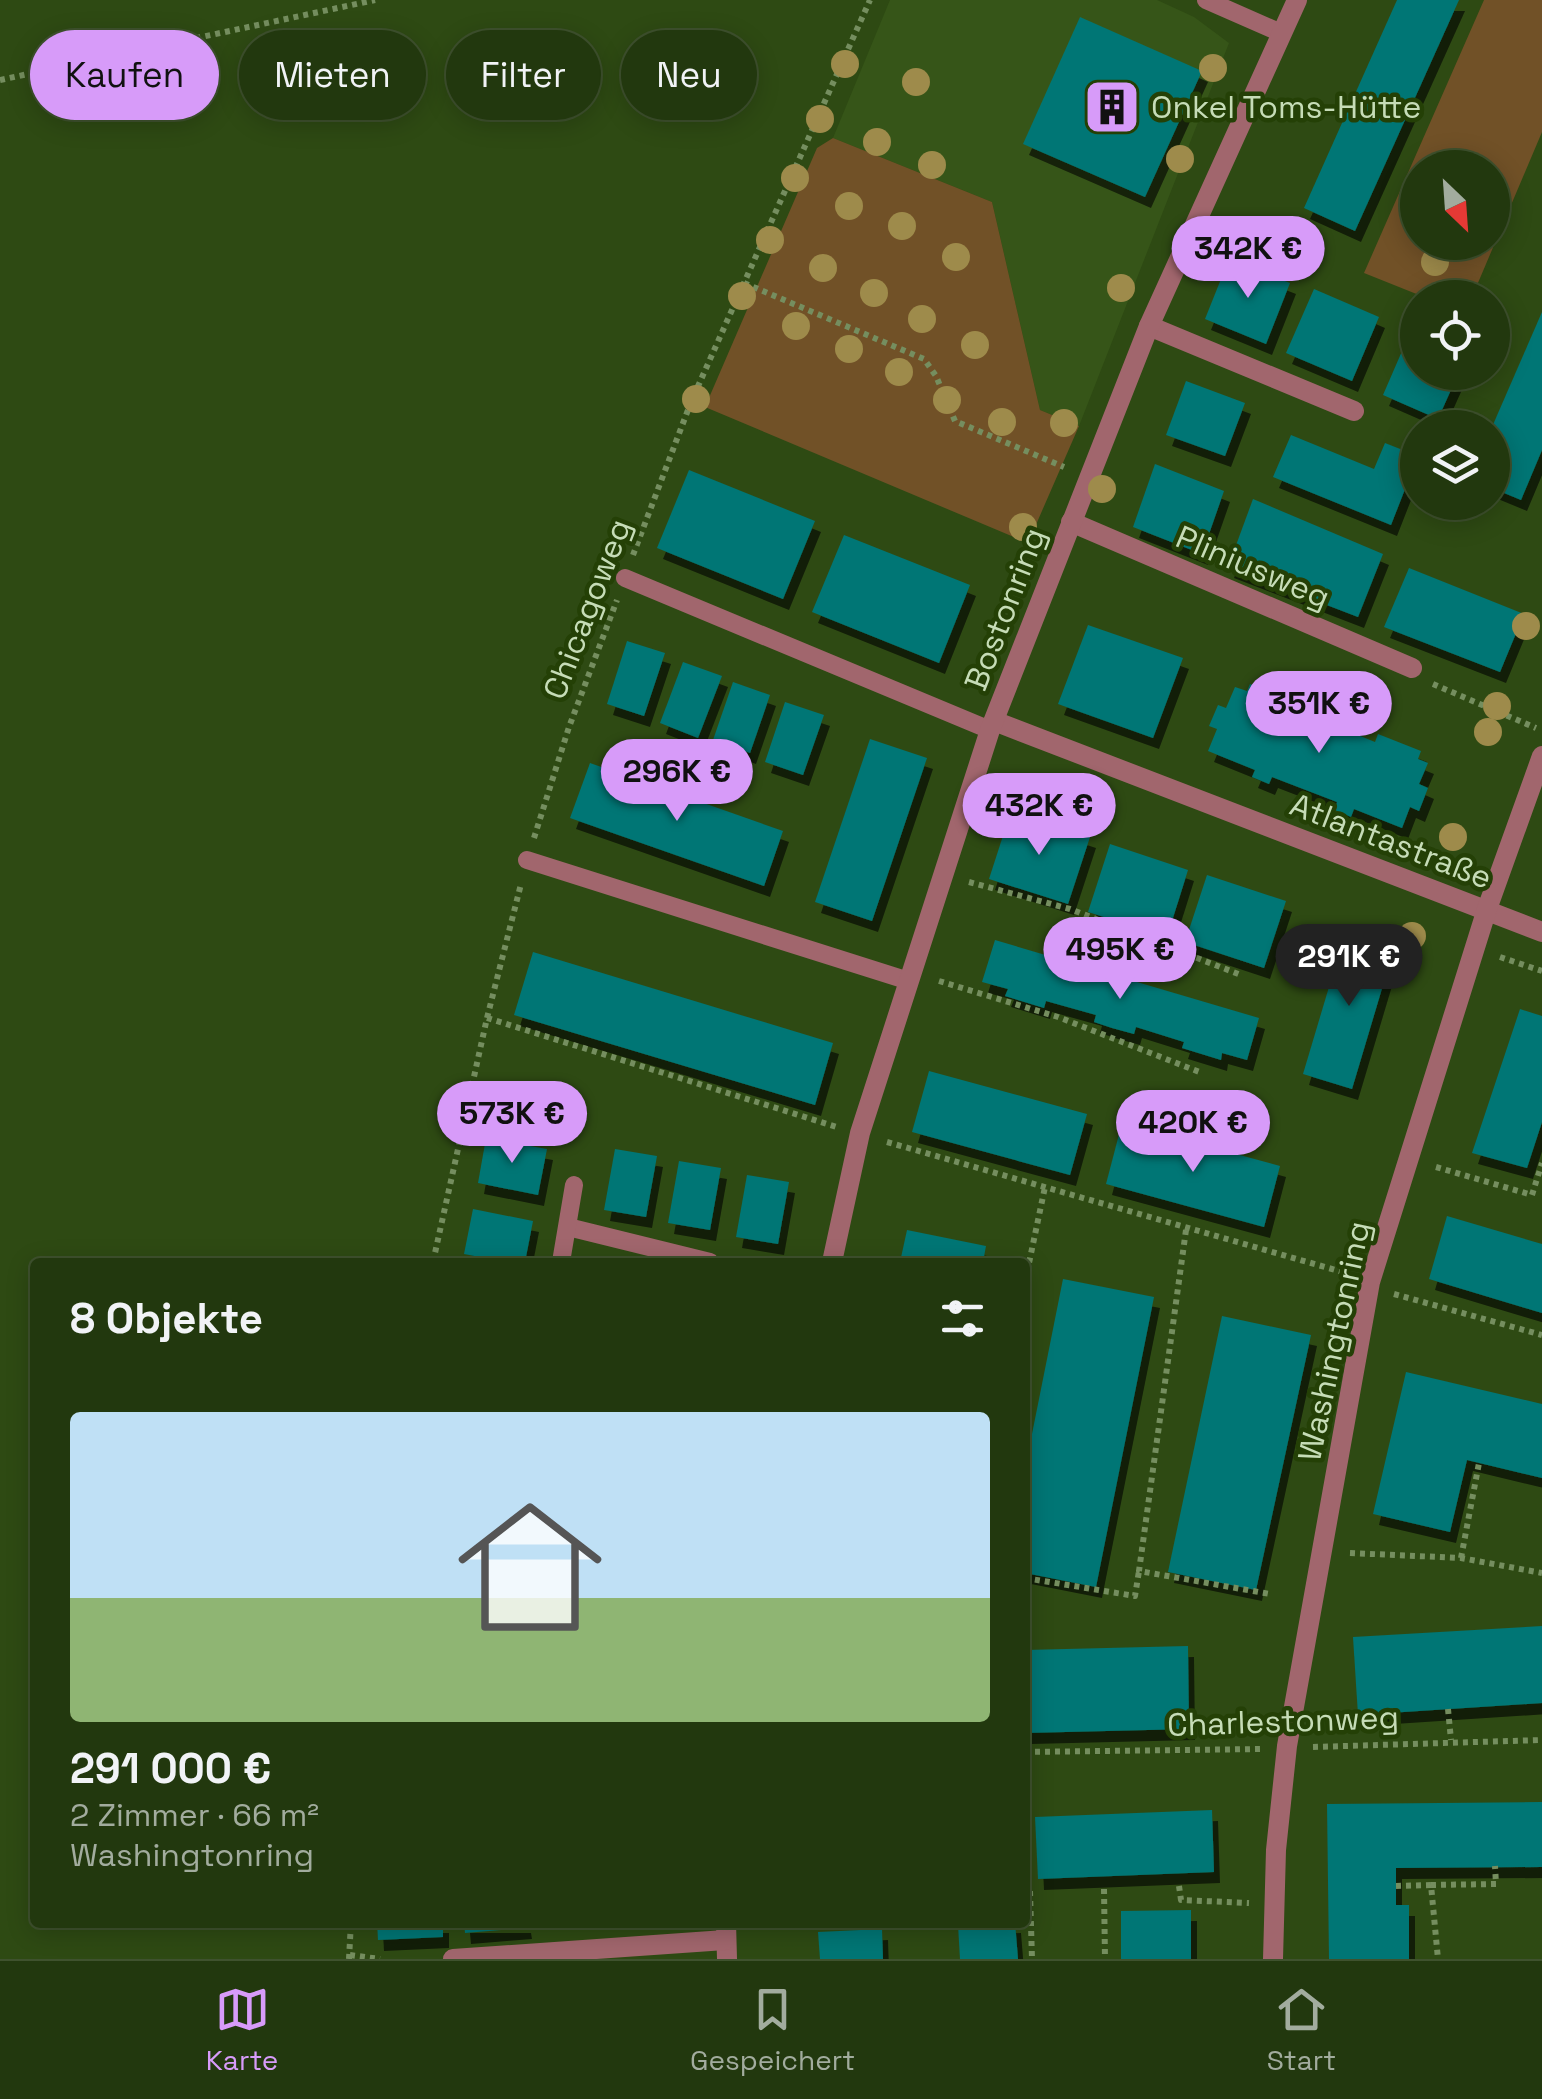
<!DOCTYPE html>
<html lang="de">
<head>
<meta charset="utf-8">
<style>
	body { margin:0; font-family:"Space Grotesk",sans-serif; background:#2a3f17; color:#f1f3f6; height:100vh; display:flex; flex-direction:column; font-size:38px; white-space:nowrap }
	* { box-sizing:border-box; margin:0 }
	p { font-size:32px; color:#a2ac9e }
	.icon { flex:none; width:55px; height:55px; fill:none; stroke:currentColor; stroke-width:2; stroke-linecap:round; stroke-linejoin:round }
	.map { position:relative; flex:1; overflow:hidden }
	.side { position:absolute; left:30px; top:1258px; width:1000px; height:670px; display:flex; flex-direction:column; background:#22380e; border-radius:10px; box-shadow:0 5px 25px #0003,0 0 0 2px #3f522e }
	.side>* { flex:none }
	.top-card { position:absolute; left:30px; top:30px; width:1000px; height:90px; display:flex; gap:20px }
	.needle { width:65px; rotate:155deg }
	.controls { position:absolute; left:1400px; top:150px; display:grid; gap:20px }
	.controls a { display:grid; place-items:center; width:110px; height:110px; border-radius:50%; background:#22380e; box-shadow:0 5px 25px #0003,0 0 0 2px #3f522e; font-size:50px }
	.price { position:absolute; translate:-50% -85px; padding:0 22px; border-radius:35px; background:#d79bf9; color:#111; font-size:32px; line-height:65px; filter:drop-shadow(0 2px 5px #0008) }
	.price::after { content:''; position:absolute; left:50%; top:60px; width:30px; height:22px; margin-left:-15px; background:inherit; clip-path:polygon(0 0,100% 0,50% 100%) }
	.price.current { background:#222; color:#fff }
	ul { padding:0; list-style:none }
	li { display:grid; align-content:center; gap:20px; height:530px; padding:0 40px }
	li span { display:grid; place-items:center; height:310px; border-radius:10px; color:#555 }
	li>.icon { margin-inline-start:auto }
	span .icon { width:180px; height:180px; fill:#fffc; stroke-width:1 }
	li b { font-size:42px }
	h2 { display:flex; justify-content:space-between; align-items:center; height:120px; padding:0 40px; font-size:42px }
	.pill { padding:0 35px; border-radius:45px; background:#22380e; box-shadow:0 5px 25px #0003,0 0 0 2px #3f522e; font-size:35px; line-height:90px }
	.pill.current { background:#d79bf9; color:#111 }
	.tab-bar { display:flex; justify-content:space-around; align-items:center; height:140px; border-top:2px solid #3f522e; background:#22380e; font-size:28px; color:#a2ac9e }
	.tab-bar a { display:grid; justify-items:center; gap:5px }
	.tab-bar .current { color:#d79bf9 }
	.map>svg:first-child { display:block }
	.built { fill:#365518 }
	.green { fill:#715127; fill-rule:evenodd }
	.building { fill:#007674; filter:url(#shadow) }
	.lines { fill:none; stroke-linecap:round; stroke-linejoin:round }
	.path { stroke:#758e5f; stroke-width:6; stroke-dasharray:5 5; stroke-linecap:butt }
	.service { stroke:#a1666d; stroke-width:18 }
	.minor { stroke:#a1666d; stroke-width:20 }
	.tree { fill:#9e8b4b }
	.labels { text-anchor:middle; stroke-width:9; stroke-linejoin:round; paint-order:stroke }
	.poi-label { font-size:32px; fill:#c6dcb7; stroke:#244006; text-anchor:start }
	.street-label { font-size:32px; fill:#c6dcb7; stroke:#244006 }
</style>
</head>
<body>
<div class="map">
<svg width="1542" height="1959" viewBox="0 0 1542 1959">
	<defs>
		<filter id="shadow"><feDropShadow dx="6" dy="11" stdDeviation="0" flood-color="#0009"/></filter>
	</defs>
	<rect width="100%" height="100%" fill="#2e4a13"/>
	<path class="built" d="M890 0H1157L1194 17 1229 43 1079 426 1040 410 992 202 833 138Z"/>
	<g class="green">
		<path d="M1484 0H1542V132L1472 297H1424L1364 273ZM1418 168H1492V242H1418Z"/>
		<path d="M833 138 992 202 1040 410 1079 426 1028 543 705 407 817 148Z"/>
	</g>
	<g class="building">
		<path d="M1397 0H1459L1355 231 1304 208Z"/>
		<path d="M1080 17 1202 71 1145 197 1023 144Z"/>
		<path d="M1229 259 1290 283 1266 344 1205 319Z"/>
		<path d="M1314 289 1379 317 1352 381 1286 353Z"/>
		<path d="M1542 312V450L1521 500 1492 488V427Z"/>
		<path d="M1409 335 1418 338V372H1459L1438 419 1383 395Z"/>
		<path d="M1186 381 1245 403 1225 456 1166 435Z"/>
		<path d="M1291 435 1374 469 1385 443 1418 456 1391 525 1273 477Z"/>
		<path d="M1155 464 1224 491 1202 554 1133 527Z"/>
		<path d="M689 470 815 521 783 599 657 548Z"/>
		<path d="M1253 499 1383 554 1358 617 1228 567Z"/>
		<path d="M844 535 970 585 939 663 812 612Z"/>
		<path d="M1409 568 1524 614 1500 672 1384 627Z"/>
		<path d="M1088 625 1183 658 1153 738 1058 704Z"/>
		<path d="M627 641 665 653 644 716 607 704Z"/>
		<path d="M683 662 722 676 698 738 660 723Z"/>
		<path d="M733 682 770 695 750 753 713 740Z"/>
		<path d="M1250 684 1285 698 1283 706 1305 714 1309 707 1357 726 1353 733 1375 742 1378 734 1421 751 1418 759 1428 763 1419 784 1428 788 1419 811 1410 807 1402 828 1354 809 1351 817 1335 810 1337 802 1272 777 1269 784 1252 777 1255 770 1208 751 1217 729 1209 726 1218 705 1226 708 1235 687 1247 691Z"/>
		<path d="M785 702 824 715 803 775 765 762Z"/>
		<path d="M870 739 927 758 872 921 815 902Z"/>
		<path d="M590 763 783 831 764 886 570 818Z"/>
		<path d="M1011 811 1090 837 1068 904 989 879Z"/>
		<path d="M1110 844 1188 870 1167 937 1088 912Z"/>
		<path d="M1207 875 1286 901 1264 968 1185 942Z"/>
		<path d="M1346 930 1395 945 1352 1089 1303 1074Z"/>
		<path d="M995 940 1259 1018 1247 1060 1222 1053 1221 1060 1182 1048 1184 1042 1136 1027 1134 1034 1112 1028 1094 1022 1096 1015 1046 1001 1044 1008 1005 996 1008 989 982 982Z"/>
		<path d="M533 952 833 1043 815 1105 514 1015Z"/>
		<path d="M1520 1009 1542 1016V1122L1527 1168 1472 1153Z"/>
		<path d="M929 1071 1087 1114 1070 1175 912 1132Z"/>
		<path d="M1122 1123 1280 1166 1264 1227 1106 1184Z"/>
		<path d="M486 1138 547 1149 538 1195 478 1183Z"/>
		<path d="M615 1149 657 1156 646 1217 604 1210Z"/>
		<path d="M679 1161 721 1168 710 1230 668 1223Z"/>
		<path d="M747 1175 789 1182 778 1244 736 1237Z"/>
		<path d="M473 1209 533 1221 525 1262H506L464 1254Z"/>
		<path d="M1447 1216 1542 1244V1313L1429 1279Z"/>
		<path d="M907 1230 986 1246 983 1262H900Z"/>
		<path d="M1063 1279 1154 1297 1096 1587 1025 1573V1469Z"/>
		<path d="M1222 1316 1311 1335 1256 1590 1168 1572Z"/>
		<path d="M1406 1372 1542 1404V1478L1467 1460 1450 1532 1373 1514Z"/>
		<path d="M1542 1626V1703L1358 1715 1353 1637Z"/>
		<path d="M1188 1646 1189 1729 1025 1733V1650Z"/>
		<path d="M1542 1802V1867L1396 1868V1905H1409V1959H1329L1327 1804Z"/>
		<path d="M1212 1810 1214 1872 1038 1879 1035 1817Z"/>
		<path d="M1191 1910V1959H1121V1911Z"/>
		<path d="M377 1922H443V1937L378 1940Z"/>
		<path d="M464 1922H525L526 1928 465 1933Z"/>
		<path d="M1015 1922 1018 1959H960L958 1925Z"/>
		<path d="M882 1929 883 1959H820L818 1932Z"/>
	</g>
	<g class="lines">
		<g class="path">
			<path d="M0 80 375 0"/>
			<path d="M744 283 924 359 936 376 955 421 1064 467"/>
			<path d="M633 555 691 402 870 0"/>
			<path d="M1433 684 1536 728"/>
			<path d="M534 838 569 727 617 600"/>
			<path d="M969 882 1070 909 1241 975"/>
			<path d="M1500 957 1542 971"/>
			<path d="M939 981 1058 1017 1202 1073"/>
			<path d="M487 1018 837 1127"/>
			<path d="M887 1142 1346 1273"/>
			<path d="M1436 1167 1532 1195 1542 1163"/>
			<path d="M1186 1230 1139 1571 1270 1594"/>
			<path d="M433 1262 487 1018 521 884"/>
			<path d="M1025 1282 1045 1187"/>
			<path d="M1394 1294 1542 1335"/>
			<path d="M1350 1553 1461 1558 1542 1573"/>
			<path d="M1461 1558 1479 1463"/>
			<path d="M1025 1578 1135 1596 1139 1571"/>
			<path d="M1448 1709 1451 1740"/>
			<path d="M1313 1747 1542 1740"/>
			<path d="M1025 1752 1261 1749"/>
			<path d="M1431 1885 1496 1884 1495 1866"/>
			<path d="M1179 1886 1181 1900 1249 1903"/>
			<path d="M1396 1886 1431 1885 1438 1959"/>
			<path d="M1104 1889 1105 1959"/>
			<path d="M1030 1891 1032 1959"/>
			<path d="M350 1955 380 1959"/>
			<path d="M349 1959 351 1922"/>
		</g>
		<g class="service">
			<path d="M1206 0 1281 33"/>
			<path d="M625 578 990 730"/>
			<path d="M527 860 909 981"/>
			<path d="M568 1227 710 1262"/>
			<path d="M561 1262 574 1185"/>
		</g>
		<g class="minor">
			<path d="M1149 326 1354 411"/>
			<path d="M1071 522 1412 668"/>
			<path d="M994 721 1542 932"/>
			<path d="M832 1262 860 1133 990 730 1149 326 1297 0"/>
			<path d="M726 1922 727 1959"/>
			<path d="M453 1959 725 1940"/>
			<path d="M1273 1959 1276 1850 1287 1746 1370 1282 1487 909 1542 756"/>
		</g>
	</g>
	<g class="tree">
		<circle cx="845" cy="64" r="14"/>
		<circle cx="1213" cy="68" r="14"/>
		<circle cx="916" cy="82" r="14"/>
		<circle cx="820" cy="119" r="14"/>
		<circle cx="877" cy="142" r="14"/>
		<circle cx="1180" cy="159" r="14"/>
		<circle cx="932" cy="165" r="14"/>
		<circle cx="795" cy="178" r="14"/>
		<circle cx="849" cy="206" r="14"/>
		<circle cx="902" cy="226" r="14"/>
		<circle cx="770" cy="240" r="14"/>
		<circle cx="956" cy="257" r="14"/>
		<circle cx="1435" cy="262" r="14"/>
		<circle cx="823" cy="268" r="14"/>
		<circle cx="1121" cy="288" r="14"/>
		<circle cx="874" cy="293" r="14"/>
		<circle cx="742" cy="296" r="14"/>
		<circle cx="922" cy="319" r="14"/>
		<circle cx="796" cy="326" r="14"/>
		<circle cx="975" cy="345" r="14"/>
		<circle cx="849" cy="349" r="14"/>
		<circle cx="899" cy="372" r="14"/>
		<circle cx="696" cy="399" r="14"/>
		<circle cx="947" cy="400" r="14"/>
		<circle cx="1002" cy="422" r="14"/>
		<circle cx="1064" cy="423" r="14"/>
		<circle cx="1102" cy="489" r="14"/>
		<circle cx="1023" cy="527" r="14"/>
		<circle cx="1526" cy="626" r="14"/>
		<circle cx="1497" cy="706" r="14"/>
		<circle cx="1488" cy="732" r="14"/>
		<circle cx="1453" cy="837" r="14"/>
		<circle cx="1412" cy="936" r="14"/>
	</g>
	<defs>
		<g id="building-square" transform="scale(2.875)"><rect x="-9" y="-9" width="18" height="18" rx="4" fill="#d79bf9" stroke="#244006"/><path d="M-4-6H4V6H1V3H-1V6H-4ZM-2.5-4.3h1.7v1.8h-1.7ZM.8-4.3h1.7v1.8H.8ZM-2.5-1h1.7V.8h-1.7ZM.8-1h1.7V.8H.8Z" fill="#111"/></g>
	</defs>
	<g fill-rule="evenodd">
		<use href="#building-square" x="1112" y="107"/>
	</g>
	<g class="labels">
		<g class="poi-label">
			<text x="1151" y="118">Onkel Toms-Hütte</text>
		</g>
		<g class="street-label">
			<text transform="translate(1253 567) rotate(23)" y="11">Pliniusweg</text>
			<text transform="translate(587 609) rotate(-69)" y="11">Chicagoweg</text>
			<text transform="translate(1005 609) rotate(-69)" y="11">Bostonring</text>
			<text transform="translate(1391 841) rotate(21)" y="11">Atlantastraße</text>
			<text transform="translate(1334 1341) rotate(-78)" y="11">Washingtonring</text>
			<text transform="translate(1283 1721) rotate(-2)" y="11">Charlestonweg</text>
		</g>
	</g>
</svg>
<div class="controls">
<a><svg class="needle" viewBox="-14 -14 28 28"><path d="M0-13l5 13h-10z" fill="#e53935"/><path d="M0 13l5-13h-10z" fill="#a2ac9e"/></svg></a>
<a><svg class="icon" aria-label="locate" viewBox="0 0 24 24"><circle cx="12" cy="12" r="6"/><path d="M12 2v4M12 18v4M2 12h4M18 12h4"/></svg></a>
<a><svg class="icon" aria-label="layers" viewBox="0 0 24 24"><path d="M12 4l9 5-9 5-9-5zM3 14l9 5 9-5"/></svg></a>
</div>
<b class="price" style="left:1248px;top:301px">342K €</b>
<b class="price" style="left:1319px;top:756px">351K €</b>
<b class="price" style="left:677px;top:824px">296K €</b>
<b class="price" style="left:1039px;top:858px">432K €</b>
<b class="price" style="left:1120px;top:1002px">495K €</b>
<b class="price current" style="left:1349px;top:1009px">291K €</b>
<b class="price" style="left:512px;top:1166px">573K €</b>
<b class="price" style="left:1193px;top:1175px">420K €</b>
<div class="top-card">
<a class="pill current">Kaufen</a>
<a class="pill">Mieten</a>
<a class="pill">Filter</a>
<a class="pill">Neu</a>
</div>
<section class="side">
<h2>8 Objekte<svg class="icon" aria-label="filters" viewBox="0 0 24 24"><path d="M4 7h16M4 17h16"/><circle cx="9" cy="7" r="2"/><circle cx="15" cy="17" r="2"/></svg></h2>
<ul>
<li><span style="background:linear-gradient(#bfe0f5 60%,#8fb573 0)"><svg class="icon" aria-label="home" viewBox="0 0 24 24"><path d="M3 11l9-7 9 7M6 9v11h12V9"/></svg></span><div><b>291 000 €</b><p>2 Zimmer · 66 m²</p><p>Washingtonring</p></div></li>
</ul>
</section>
</div>
<nav class="tab-bar">
<a class="current"><svg class="icon" aria-label="map" viewBox="0 0 24 24"><path d="M3 6l6-2 6 2 6-2v14l-6 2-6-2-6 2zM9 4v14M15 6v14"/></svg>Karte</a>
<a><svg class="icon" aria-label="saved" viewBox="0 0 24 24"><path d="M7 4h10v16l-5-4-5 4z"/></svg>Gespeichert</a>
<a><svg class="icon" aria-label="home" viewBox="0 0 24 24"><path d="M3 11l9-7 9 7M6 9v11h12V9"/></svg>Start</a>
</nav>
</body>
</html>
